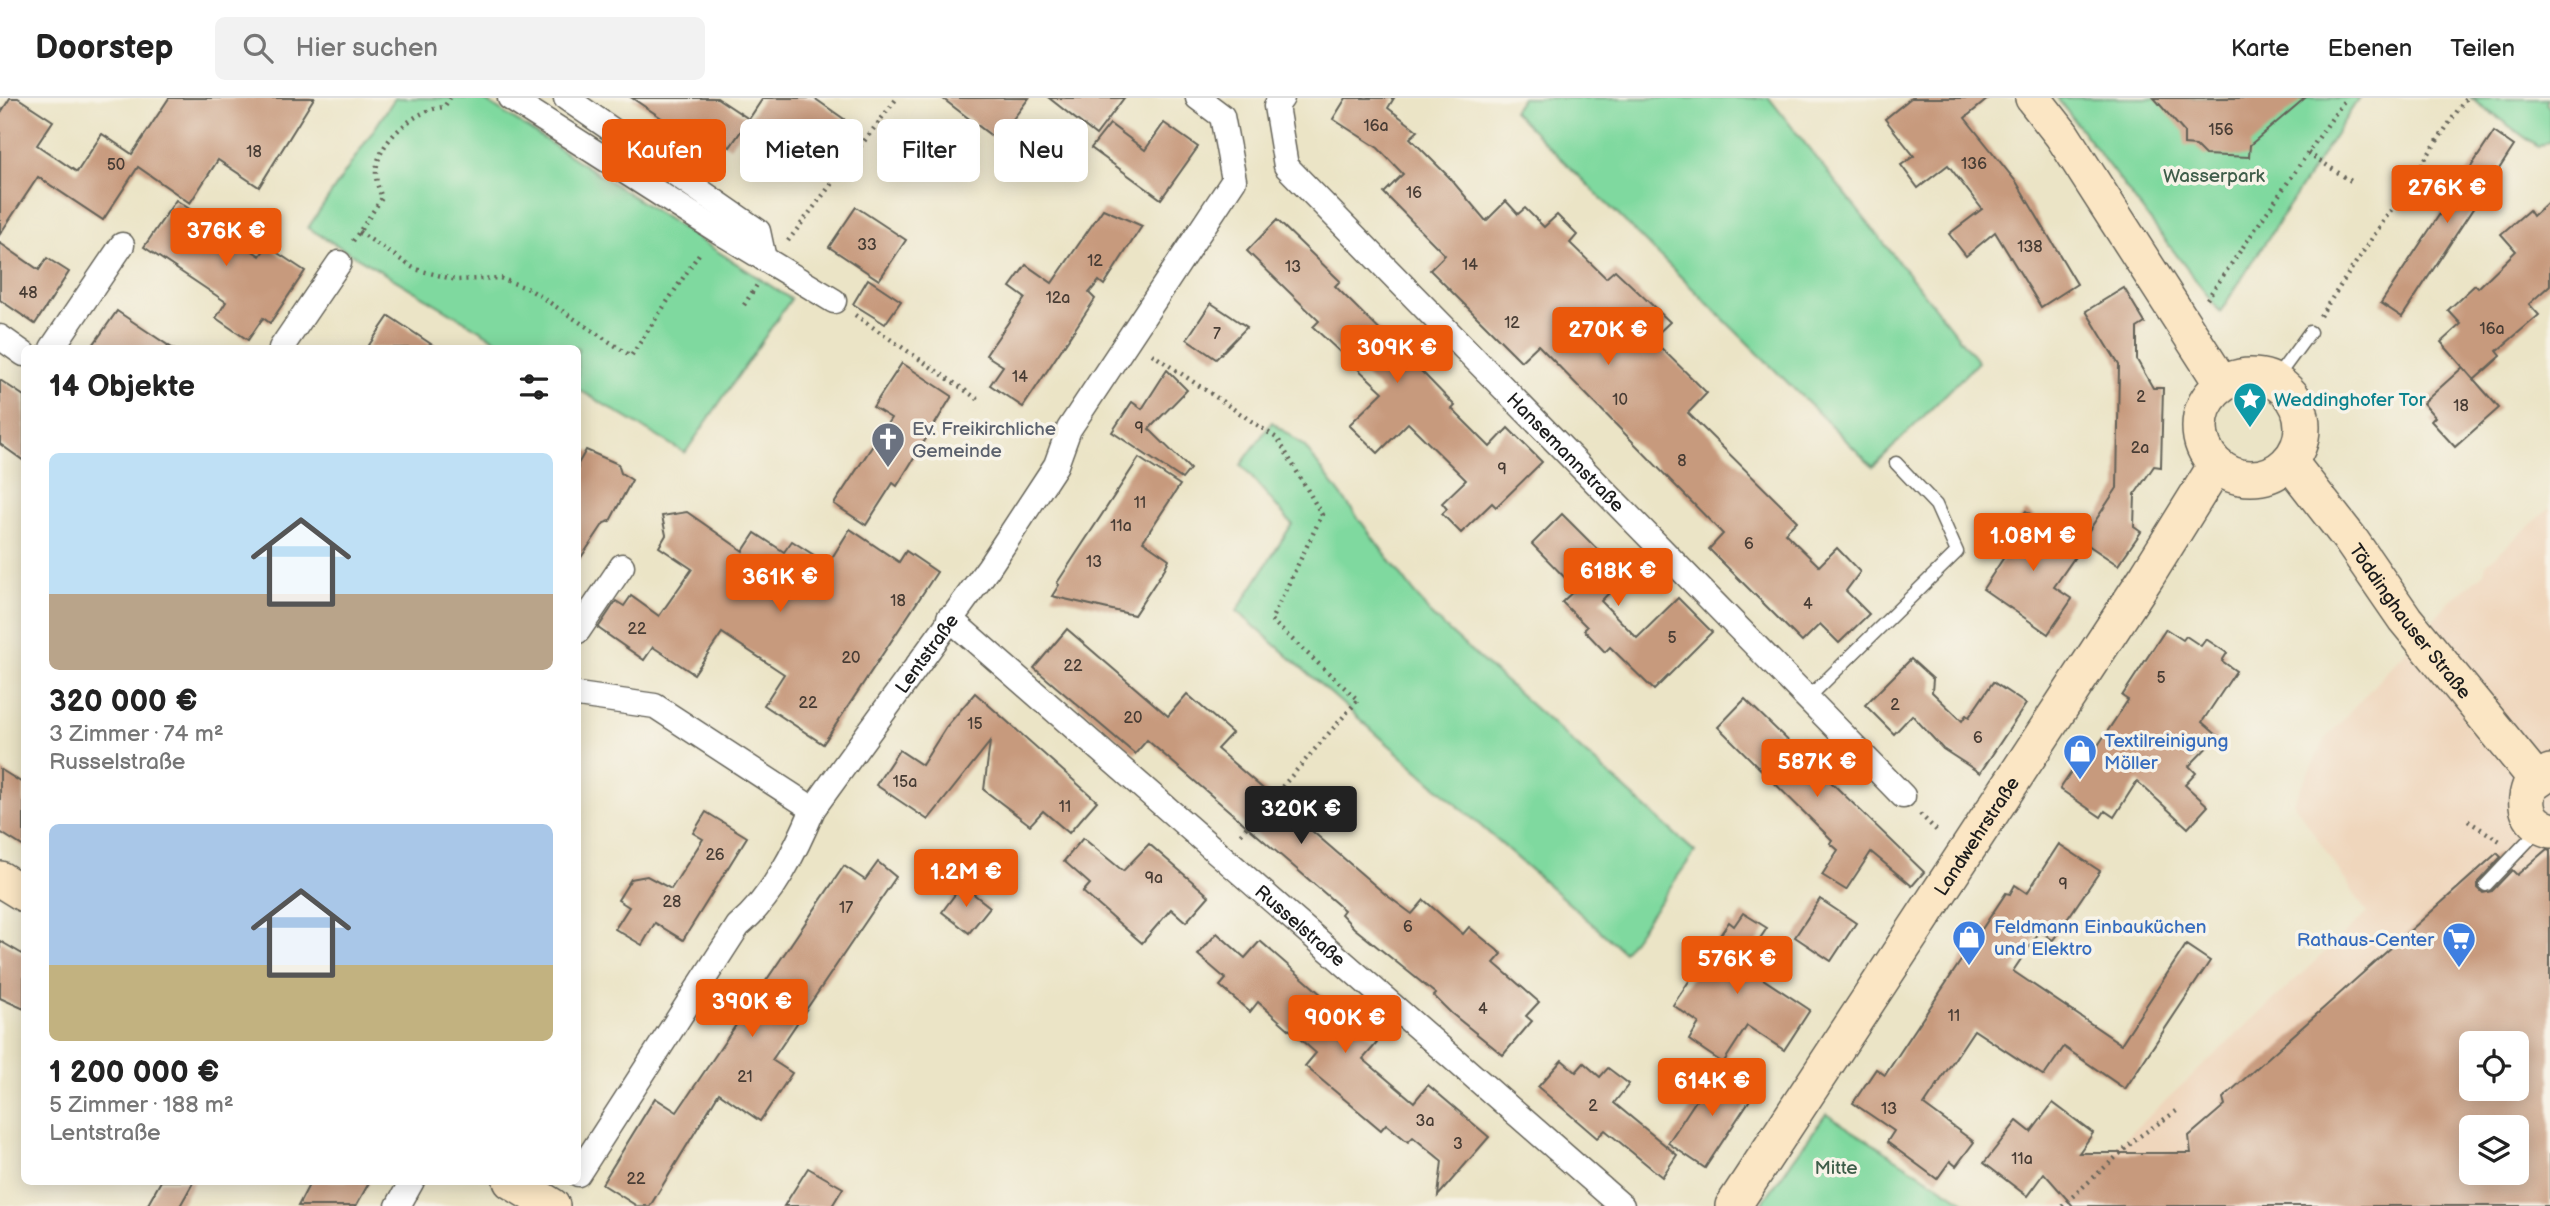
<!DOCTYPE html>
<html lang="de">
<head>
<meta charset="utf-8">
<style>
	body { margin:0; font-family:"Balsamiq Sans",sans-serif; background:#f2f2f2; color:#222; height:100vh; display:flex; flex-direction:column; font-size:26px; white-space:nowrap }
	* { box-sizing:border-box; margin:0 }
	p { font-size:23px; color:#767676 }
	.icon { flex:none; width:38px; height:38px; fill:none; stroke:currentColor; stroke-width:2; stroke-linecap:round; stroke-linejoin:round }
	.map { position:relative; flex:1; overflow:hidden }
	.details { position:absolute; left:21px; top:247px; width:560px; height:840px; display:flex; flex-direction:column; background:#fff; border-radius:10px; box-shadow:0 4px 18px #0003 }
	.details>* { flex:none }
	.guide { position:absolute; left:602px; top:21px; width:665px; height:63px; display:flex; gap:14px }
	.tools { position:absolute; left:2459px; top:933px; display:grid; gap:14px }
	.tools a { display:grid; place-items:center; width:70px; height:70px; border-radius:10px; background:#fff; box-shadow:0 4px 18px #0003; font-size:35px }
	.price { position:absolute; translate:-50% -60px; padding:0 16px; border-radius:7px; background:#ea580c; color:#fff; font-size:23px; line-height:46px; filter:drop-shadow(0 2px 4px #0008) }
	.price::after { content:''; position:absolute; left:50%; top:42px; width:21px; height:16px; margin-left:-10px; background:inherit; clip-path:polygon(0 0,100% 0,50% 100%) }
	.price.current { background:#222; color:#fff }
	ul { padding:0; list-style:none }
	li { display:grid; align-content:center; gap:14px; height:371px; padding:0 28px }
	li span { display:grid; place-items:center; height:217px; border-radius:10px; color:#555 }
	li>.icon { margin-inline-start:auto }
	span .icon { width:126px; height:126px; fill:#fffc; stroke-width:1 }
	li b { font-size:30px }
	h2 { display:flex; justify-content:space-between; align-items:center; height:84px; padding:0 28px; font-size:30px }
	.chip { padding:0 24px; border-radius:10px; background:#fff; box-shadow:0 4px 18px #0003; font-size:24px; line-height:63px }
	.chip.current { background:#ea580c; color:#fff }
	header { display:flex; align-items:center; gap:42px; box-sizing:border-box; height:98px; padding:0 35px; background:#fff; border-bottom:2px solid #e0e0e0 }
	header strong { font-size:33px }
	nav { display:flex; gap:38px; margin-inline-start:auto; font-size:24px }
	.search { width:490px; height:63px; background:#f2f2f2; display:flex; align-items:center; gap:18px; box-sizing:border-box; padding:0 24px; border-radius:10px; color:#767676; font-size:26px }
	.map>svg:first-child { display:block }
	.built { fill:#efd6bc; fill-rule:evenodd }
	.green { fill:#7fd99f; stroke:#4e7a5e; stroke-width:2 }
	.building { fill:#c79a7d; fill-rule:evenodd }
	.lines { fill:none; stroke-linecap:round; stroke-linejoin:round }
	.lane-casing { stroke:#646258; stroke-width:15 }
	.street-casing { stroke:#646258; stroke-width:27 }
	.secondary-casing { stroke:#646258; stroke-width:38 }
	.path { stroke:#646258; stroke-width:4.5; stroke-dasharray:2 5; stroke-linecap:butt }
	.lane { stroke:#fff; stroke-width:12 }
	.street { stroke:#fff; stroke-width:24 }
	.secondary { stroke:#fbe6c4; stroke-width:35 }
	.labels { text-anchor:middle; stroke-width:7; stroke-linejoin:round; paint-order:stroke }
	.number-label { font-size:16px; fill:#473c34 }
	.park-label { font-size:19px; fill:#3f5e4a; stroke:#f7f3e8 }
	.culture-label { font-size:19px; fill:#0d838f; stroke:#f7f3e8; text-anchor:start }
	.worship-label { font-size:19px; fill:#5b616d; stroke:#f7f3e8; text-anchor:start }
	.street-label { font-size:19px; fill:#1c1c1c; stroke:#f7f3e8 }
	.shop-label { font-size:19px; fill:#366cbe; stroke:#f7f3e8; text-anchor:start }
</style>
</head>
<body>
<header>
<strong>Doorstep</strong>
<div class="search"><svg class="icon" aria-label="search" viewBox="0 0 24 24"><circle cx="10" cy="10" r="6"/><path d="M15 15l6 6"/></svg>Hier suchen</div>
<nav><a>Karte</a><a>Ebenen</a><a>Teilen</a></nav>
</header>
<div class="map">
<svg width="2550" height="1108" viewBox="0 0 2550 1108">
	<rect width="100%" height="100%" fill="#f7f3e8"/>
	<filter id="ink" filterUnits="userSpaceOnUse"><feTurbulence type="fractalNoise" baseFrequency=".0143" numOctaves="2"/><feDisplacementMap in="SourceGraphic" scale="14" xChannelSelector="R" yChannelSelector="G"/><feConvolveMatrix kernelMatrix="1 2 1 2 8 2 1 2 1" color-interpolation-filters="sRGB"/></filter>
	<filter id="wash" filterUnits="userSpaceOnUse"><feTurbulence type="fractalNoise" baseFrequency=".00686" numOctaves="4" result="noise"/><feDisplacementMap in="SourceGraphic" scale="28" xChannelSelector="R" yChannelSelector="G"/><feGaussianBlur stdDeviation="1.57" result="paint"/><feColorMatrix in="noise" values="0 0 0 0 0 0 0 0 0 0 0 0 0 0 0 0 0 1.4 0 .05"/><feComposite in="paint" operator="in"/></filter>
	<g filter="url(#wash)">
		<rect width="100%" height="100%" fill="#ebe4c6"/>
		<path class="built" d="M2550 410V1108H2052L2367 815 2293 704 2325 642 2447 506 2484 475 2486 466ZM2471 945H2516V990H2471ZM2471 1029H2516V1074H2471Z"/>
		<g class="green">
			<path d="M395 0H481L791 201 685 355 578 291V250H510L308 130Z"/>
			<path d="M1522 0H1769L1978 264 1873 369 1513 13Z"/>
			<path d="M2057 0H2359L2220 214Z"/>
			<path d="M2471 0H2549L2546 5 2550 10V42L2538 49Z"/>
			<path d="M1272 324 1305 349 1431 517 1695 754 1624 854 1237 513 1292 426 1241 367Z"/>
			<path d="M1826 1016 1971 1108H1760Z"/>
		</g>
		<g id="blocks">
			<g class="building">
				<path d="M10 0H18L53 23 37 47 77 74 102 36 132 56 169 0H314L259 89 218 62 190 105 138 69 103 122 38 79 0 136V16Z"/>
				<path d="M632 0H717L749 21 763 0H814L844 21 833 37 849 49 832 70 817 59 811 67 748 23 730 49 715 39 706 50Z"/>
				<path d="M942 0H1029L997 42Z"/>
				<path d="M1049 0H1124L1096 37Z"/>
				<path d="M1346 0H1394L1388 10 1418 33 1410 40 1449 79 1486 123 1506 103 1518 116 1525 110 1544 129 1557 117 1577 137 1570 145 1606 180 1615 172 1670 224 1652 241 1707 295 1688 315 1797 423 1785 435 1819 468 1837 450 1860 474 1846 493 1869 516 1839 545 1820 526 1802 544 1709 451 1723 436 1538 247 1521 263 1430 172 1445 157 1384 95 1403 76 1378 50 1333 21Z"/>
				<path d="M1911 0H1989L1965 20 2017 85 2077 186 2041 209 1995 134 1966 158 1949 136 1982 111 1948 67 1918 90 1901 67 1914 58 1885 21Z"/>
				<path d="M2154 0H2305L2250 47 2249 59 2205 57 2196 48 2184 47V34Z"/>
				<path d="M1164 25 1198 49 1161 101 1091 50 1110 26 1145 52Z"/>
				<path d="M2494 34 2514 48 2402 219 2381 205Z"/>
				<path d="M176 102 260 158 267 148 305 173 270 225 263 220 248 242 216 220 226 204 144 149Z"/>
				<path d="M2550 102V187L2529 206 2539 217 2497 253 2501 258 2474 282 2441 244 2461 226 2448 212 2475 187 2478 190 2516 153 2501 136 2529 112 2533 118Z"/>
				<path d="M856 109 906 142 879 182 829 149Z"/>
				<path d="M1103 111 1142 128 1104 187 1099 183 1089 195 1095 201 1023 309 990 287 1003 268 986 257 1025 200 1010 189 1026 167 1052 185Z"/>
				<path d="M1277 122 1340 183 1335 188 1427 279 1455 308 1452 311 1490 349 1508 330 1542 364 1496 409 1492 405 1461 435 1442 416 1447 411 1442 405 1466 382 1408 325 1378 355 1349 327 1383 294 1313 229 1319 223 1247 153Z"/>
				<path d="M0 145 39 172 47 160 69 174 35 226 0 202Z"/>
				<path d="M868 181 901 203 885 226 853 206Z"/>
				<path d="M2124 190 2145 225 2137 230V262L2153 290H2163L2161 369 2154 368 2135 396 2134 429 2141 434 2118 467 2082 443 2117 390 2119 267 2086 213Z"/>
				<path d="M1211 205 1247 229 1216 261 1187 241Z"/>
				<path d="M117 213 172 250H91Z"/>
				<path d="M389 218 437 250H367Z"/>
				<path d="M902 265 952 298 897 388 893 385 866 427 834 406 891 320 873 309Z"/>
				<path d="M2463 269 2499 310 2455 349 2431 323 2435 319 2423 305Z"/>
				<path d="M1167 272 1187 292 1149 331 1190 371 1182 381 1112 334 1132 304 1142 311Z"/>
				<path d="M0 282 24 298V363L0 346Z"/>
				<path d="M586 352 618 366 621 375 632 382 610 423 604 425 578 464V366Z"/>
				<path d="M1139 360 1180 387 1143 443 1169 461 1165 470 1134 517 1052 498 1059 487 1057 485Z"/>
				<path d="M2026 413 2079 453 2054 489 2072 501 2048 536 1983 491 2012 447 2004 441Z"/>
				<path d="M687 414 743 453 755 435 784 454 792 443 828 466 850 431 899 464 906 453 937 474 823 646 764 607 784 576 722 535 694 576 653 549 644 562 598 530 616 503 624 508 631 498 659 518 692 471 659 449 666 437 662 418Z"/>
				<path d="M1562 416 1625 479 1601 503 1637 540 1678 500 1712 534 1654 592 1610 549 1605 554 1584 532 1587 529 1562 504 1576 491 1532 446Z"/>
				<path d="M1067 531 1168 618 1187 596 1232 635 1217 651 1385 796 1412 816 1424 802 1463 836 1469 829 1502 856 1494 865 1539 904 1526 918 1532 923 1503 957 1451 915 1434 898 1436 896 1354 830 1341 816 1344 812 1147 642 1135 656 1034 570Z"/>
				<path d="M2166 531 2183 542 2186 538 2201 548 2206 541 2227 555 2222 563 2236 573 2202 624 2218 638 2189 668 2196 675 2185 687 2208 708 2188 730 2137 683 2114 719 2105 713 2101 719 2060 691 2081 660 2087 664 2128 602 2122 598Z"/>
				<path d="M1911 561 1933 581 1932 594 1962 623 1966 617 1969 619 1993 584 2026 606 1980 675 1943 651 1912 617 1894 636 1865 607Z"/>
				<path d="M975 595 1097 703 1069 735 1043 713 1030 727 984 692 990 644 928 722 876 687 899 652 922 667 946 629Z"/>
				<path d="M1745 601 1924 774 1912 788 1871 754 1846 792 1822 777 1838 752 1830 745 1832 742 1718 629Z"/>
				<path d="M0 671 24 686V749L0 734Z"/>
				<path d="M706 714 747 739 683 842 655 825 642 847 615 831 629 809 618 802 631 781 647 778 671 791 703 741 693 735Z"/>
				<path d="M1083 740 1123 773 1149 746 1209 798 1186 824 1171 811 1142 845 1083 794 1090 786 1064 763Z"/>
				<path d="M2059 746 2100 773 2053 842 2040 833 2013 873 2121 946 2186 847 2210 863 2125 991 2064 949 2044 978 1974 932 1924 1007 1974 1044 1956 1068 1950 1063 1937 1081 1887 1044 1894 1033 1853 1005 1876 971 1885 977 2006 795 2010 796 2015 787 2027 795Z"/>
				<path d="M2547 751 2550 752V1108H2073L2044 1075 2027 1098 1984 1065 2017 1023 2031 1034 2053 1005 2093 1035 2079 1055H2191L2189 1038 2225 1007 2223 1000 2497 755 2501 759 2478 784V790L2483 795 2492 793 2512 772 2517 777ZM2471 945H2516V990H2471ZM2471 1029H2516V1074H2471Z"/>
				<path d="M878 764 896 779 772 962 792 975 760 1023 719 995 650 1108H637L602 1086 655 1000 677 1014 844 768 865 782Z"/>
				<path d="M962 787 990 809 969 835 942 814Z"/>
				<path d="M1820 801 1856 825 1831 863 1795 839Z"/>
				<path d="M1743 815 1767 830 1742 867 1810 912 1784 952 1747 928 1723 965 1689 942 1699 925 1673 907 1729 824 1734 828Z"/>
				<path d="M1217 835 1245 860 1260 843 1377 945 1363 961 1414 1004 1428 987 1489 1039 1438 1098 1442 1063 1413 1039 1408 1044 1386 1026 1381 1032 1305 968 1316 955 1258 904 1250 914 1220 888 1226 881 1198 857Z"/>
				<path d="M0 843 24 857V911L0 900Z"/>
				<path d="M1562 962 1576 974 1584 965 1600 979 1608 970 1629 986 1614 1005 1677 1057 1662 1079 1605 1032 1597 1040 1538 989Z"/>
				<path d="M1718 969 1755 994 1705 1070 1668 1045Z"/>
				<path d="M808 1070 843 1090 832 1108H784Z"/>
				<path d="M161 1083H194L180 1108H147Z"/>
				<path d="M311 1083H370L356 1108H298Z"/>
			</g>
		</g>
	</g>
	<g filter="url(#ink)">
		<use href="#blocks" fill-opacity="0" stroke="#646258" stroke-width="2"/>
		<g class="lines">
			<g class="lane-casing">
				<g id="lane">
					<path d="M2274 283 2310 234"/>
					<path d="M1807 601 1957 454 1936 407 1896 365"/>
					<path d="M2486 787 2539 731"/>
				</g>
			</g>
			<g class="street-casing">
				<g id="street">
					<path d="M510 0 715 131 834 203"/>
					<path d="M566 0 758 133 764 161"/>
					<path id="s1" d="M1282 0 1276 8 1286 68 1903 698"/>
					<path d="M0 239 24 256"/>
					<path d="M52 250 122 147"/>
					<path d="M281 250 339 165"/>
					<path id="s2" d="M949 520 1622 1108"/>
					<path d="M578 533 622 468"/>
					<path d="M578 597 655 608 813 711"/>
					<path id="s3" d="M578 1076 738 828C773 799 796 752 813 711L989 469 1056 367 1069 331 1234 82 1222 18 1198 0"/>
					<path d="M398 1108 412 1083"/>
				</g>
			</g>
			<g class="secondary-casing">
				<g id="secondary">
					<path d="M2033 0 2062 37 2222 286"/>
					<circle cx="2251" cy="329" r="51"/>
					<path id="s4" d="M2289 363 2350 441 2405 521 2536 681"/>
					<path d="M2550 674 2530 688C2522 709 2529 726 2550 732"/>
					<path d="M0 781 24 796"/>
					<path d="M511 1083 552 1108"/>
					<path id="s5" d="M1733 1108 2147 478 2216 367"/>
				</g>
			</g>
			<g class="path">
				<path d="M2308 55 2351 83"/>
				<path d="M359 134 415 171 456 182 500 180 529 191 631 258 701 153"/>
				<path d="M353 143 382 100C378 89 374 79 377 67 382 40 417 11 444 9L450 0"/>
				<path d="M788 143 897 0"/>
				<path d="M2207 201 2346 0"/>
				<path d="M744 207 757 187"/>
				<path d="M855 217 982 304"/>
				<path d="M2320 218 2466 0"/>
				<path d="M1152 256 1278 341 1322 417 1271 522 1358 602 1238 739"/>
				<path d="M1920 716 1939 735"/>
				<path d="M2468 723 2500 743"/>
				<path d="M2062 1108 2137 1040 2178 1012"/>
			</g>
			<use href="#lane" class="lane"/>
			<use href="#street" class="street"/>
			<use href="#secondary" class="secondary"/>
		</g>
	</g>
	<defs>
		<g id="sight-pin" transform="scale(1.75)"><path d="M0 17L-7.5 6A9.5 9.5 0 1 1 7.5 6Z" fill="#0f9aa8" stroke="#f7f3e8"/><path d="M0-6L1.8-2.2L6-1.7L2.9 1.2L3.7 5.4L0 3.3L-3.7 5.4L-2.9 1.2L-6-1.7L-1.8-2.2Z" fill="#fff"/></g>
		<g id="church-pin" transform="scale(1.75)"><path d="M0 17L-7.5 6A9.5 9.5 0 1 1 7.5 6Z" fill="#6b7280" stroke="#f7f3e8"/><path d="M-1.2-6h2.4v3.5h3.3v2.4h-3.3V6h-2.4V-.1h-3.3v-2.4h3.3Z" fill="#fff"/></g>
		<g id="shop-pin" transform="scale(1.75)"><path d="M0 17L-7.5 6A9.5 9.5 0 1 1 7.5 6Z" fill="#3f7fe0" stroke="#f7f3e8"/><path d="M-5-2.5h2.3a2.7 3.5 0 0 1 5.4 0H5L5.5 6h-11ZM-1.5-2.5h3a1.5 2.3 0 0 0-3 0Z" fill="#fff"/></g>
		<g id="supermarket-pin" transform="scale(1.75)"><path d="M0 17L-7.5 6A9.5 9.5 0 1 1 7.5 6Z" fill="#3f7fe0" stroke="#f7f3e8"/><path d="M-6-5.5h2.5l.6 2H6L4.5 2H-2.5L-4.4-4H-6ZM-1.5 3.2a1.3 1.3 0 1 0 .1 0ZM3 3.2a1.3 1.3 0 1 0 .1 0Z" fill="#fff"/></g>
	</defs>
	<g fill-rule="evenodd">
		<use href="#sight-pin" x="2250" y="301"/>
		<use href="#church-pin" x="888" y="341"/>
		<use href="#shop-pin" x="2080" y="653"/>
		<use href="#shop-pin" x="1969" y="839"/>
		<use href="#supermarket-pin" x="2459" y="841"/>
	</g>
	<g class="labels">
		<g class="number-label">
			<text x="1376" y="33">16a</text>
			<text x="2221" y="37">156</text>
			<text x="254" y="59">18</text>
			<text x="1974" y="71">136</text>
			<text x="116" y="72">50</text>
			<text x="1414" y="100">16</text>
			<text x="867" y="152">33</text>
			<text x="2030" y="154">138</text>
			<text x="1095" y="168">12</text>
			<text x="1470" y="172">14</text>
			<text x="1293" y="174">13</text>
			<text x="28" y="200">48</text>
			<text x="1058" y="205">12a</text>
			<text x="1512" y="230">12</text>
			<text x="2492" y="236">16a</text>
			<text x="1217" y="241">7</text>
			<text x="1020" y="284">14</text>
			<text x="2141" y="304">2</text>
			<text x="1620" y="307">10</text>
			<text x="2461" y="313">18</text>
			<text x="1139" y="335">9</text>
			<text x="2140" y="355">2a</text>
			<text x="1682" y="368">8</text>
			<text x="1502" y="376">9</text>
			<text x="1140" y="410">11</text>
			<text x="1121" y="433">11a</text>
			<text x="1749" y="451">6</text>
			<text x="1094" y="469">13</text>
			<text x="898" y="508">18</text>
			<text x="1808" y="511">4</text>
			<text x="637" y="536">22</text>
			<text x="1672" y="545">5</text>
			<text x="851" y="565">20</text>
			<text x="1073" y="573">22</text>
			<text x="2161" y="585">5</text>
			<text x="808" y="610">22</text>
			<text x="1895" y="612">2</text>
			<text x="1133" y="625">20</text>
			<text x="975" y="631">15</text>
			<text x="1978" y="645">6</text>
			<text x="905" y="689">15a</text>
			<text x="1065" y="714">11</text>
			<text x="715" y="762">26</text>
			<text x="1154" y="785">9a</text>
			<text x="2063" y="791">9</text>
			<text x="672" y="809">28</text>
			<text x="846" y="815">17</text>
			<text x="1408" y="834">6</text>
			<text x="1483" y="916">4</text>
			<text x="1954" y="923">11</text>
			<text x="745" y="984">21</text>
			<text x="1593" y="1013">2</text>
			<text x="1889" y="1016">13</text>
			<text x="1425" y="1028">3a</text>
			<text x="1458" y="1051">3</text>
			<text x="2022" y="1066">11a</text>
			<text x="636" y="1086">22</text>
		</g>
		<g class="park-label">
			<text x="2214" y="84">Wasserpark</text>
			<text x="1836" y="1076">Mitte</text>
		</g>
		<g class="culture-label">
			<text x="2274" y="308">Weddinghofer Tor</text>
		</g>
		<g class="worship-label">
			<text x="912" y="337">Ev. Freikirchliche<tspan x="912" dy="22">Gemeinde</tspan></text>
		</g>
		<g class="street-label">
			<text dy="7" stroke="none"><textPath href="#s1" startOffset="471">Hansemannstraße</textPath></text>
			<text dy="7" stroke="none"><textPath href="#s4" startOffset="201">Töddinghauser Straße</textPath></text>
			<text dy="7" stroke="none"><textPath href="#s3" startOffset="628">Lentstraße</textPath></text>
			<text dy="7" stroke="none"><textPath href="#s5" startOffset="443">Landwehrstraße</textPath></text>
			<text dy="7" stroke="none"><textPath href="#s2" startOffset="467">Russelstraße</textPath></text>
		</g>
		<g class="shop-label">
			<text x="2104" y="649">Textilreinigung<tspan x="2104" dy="22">Möller</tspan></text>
			<text x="1994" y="835">Feldmann Einbauküchen<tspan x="1994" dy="22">und Elektro</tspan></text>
			<text x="2434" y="848" text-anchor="end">Rathaus-Center</text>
		</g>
	</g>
</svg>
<div class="tools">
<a><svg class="icon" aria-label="locate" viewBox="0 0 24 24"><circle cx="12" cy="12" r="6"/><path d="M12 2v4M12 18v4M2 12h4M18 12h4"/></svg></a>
<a><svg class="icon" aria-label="layers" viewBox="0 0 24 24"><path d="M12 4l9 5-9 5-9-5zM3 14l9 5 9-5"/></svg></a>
</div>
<b class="price" style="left:2447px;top:127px">276K €</b>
<b class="price" style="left:226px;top:170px">376K €</b>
<b class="price" style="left:1608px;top:269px">270K €</b>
<b class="price" style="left:1397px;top:287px">309K €</b>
<b class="price" style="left:2033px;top:475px">1.08M €</b>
<b class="price" style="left:1618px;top:510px">618K €</b>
<b class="price" style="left:780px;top:516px">361K €</b>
<b class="price" style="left:1817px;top:701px">587K €</b>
<b class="price current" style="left:1301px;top:748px">320K €</b>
<b class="price" style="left:966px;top:811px">1.2M €</b>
<b class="price" style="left:1737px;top:898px">576K €</b>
<b class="price" style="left:752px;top:941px">390K €</b>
<b class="price" style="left:1345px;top:957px">900K €</b>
<b class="price" style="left:1712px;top:1020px">614K €</b>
<div class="guide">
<a class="chip current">Kaufen</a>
<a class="chip">Mieten</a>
<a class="chip">Filter</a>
<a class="chip">Neu</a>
</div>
<section class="details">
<h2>14 Objekte<svg class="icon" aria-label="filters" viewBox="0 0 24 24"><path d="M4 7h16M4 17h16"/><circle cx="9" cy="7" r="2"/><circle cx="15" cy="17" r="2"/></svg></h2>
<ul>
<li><span style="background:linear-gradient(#bfe0f5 65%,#b9a48a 0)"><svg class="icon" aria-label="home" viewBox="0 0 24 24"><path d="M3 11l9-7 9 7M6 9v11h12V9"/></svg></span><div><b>320 000 €</b><p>3 Zimmer · 74 m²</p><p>Russelstraße</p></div></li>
<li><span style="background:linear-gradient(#a9c7e8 65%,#c2b280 0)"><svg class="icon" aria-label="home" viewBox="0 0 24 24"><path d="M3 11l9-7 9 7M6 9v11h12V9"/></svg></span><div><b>1 200 000 €</b><p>5 Zimmer · 188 m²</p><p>Lentstraße</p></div></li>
</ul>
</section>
</div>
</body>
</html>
